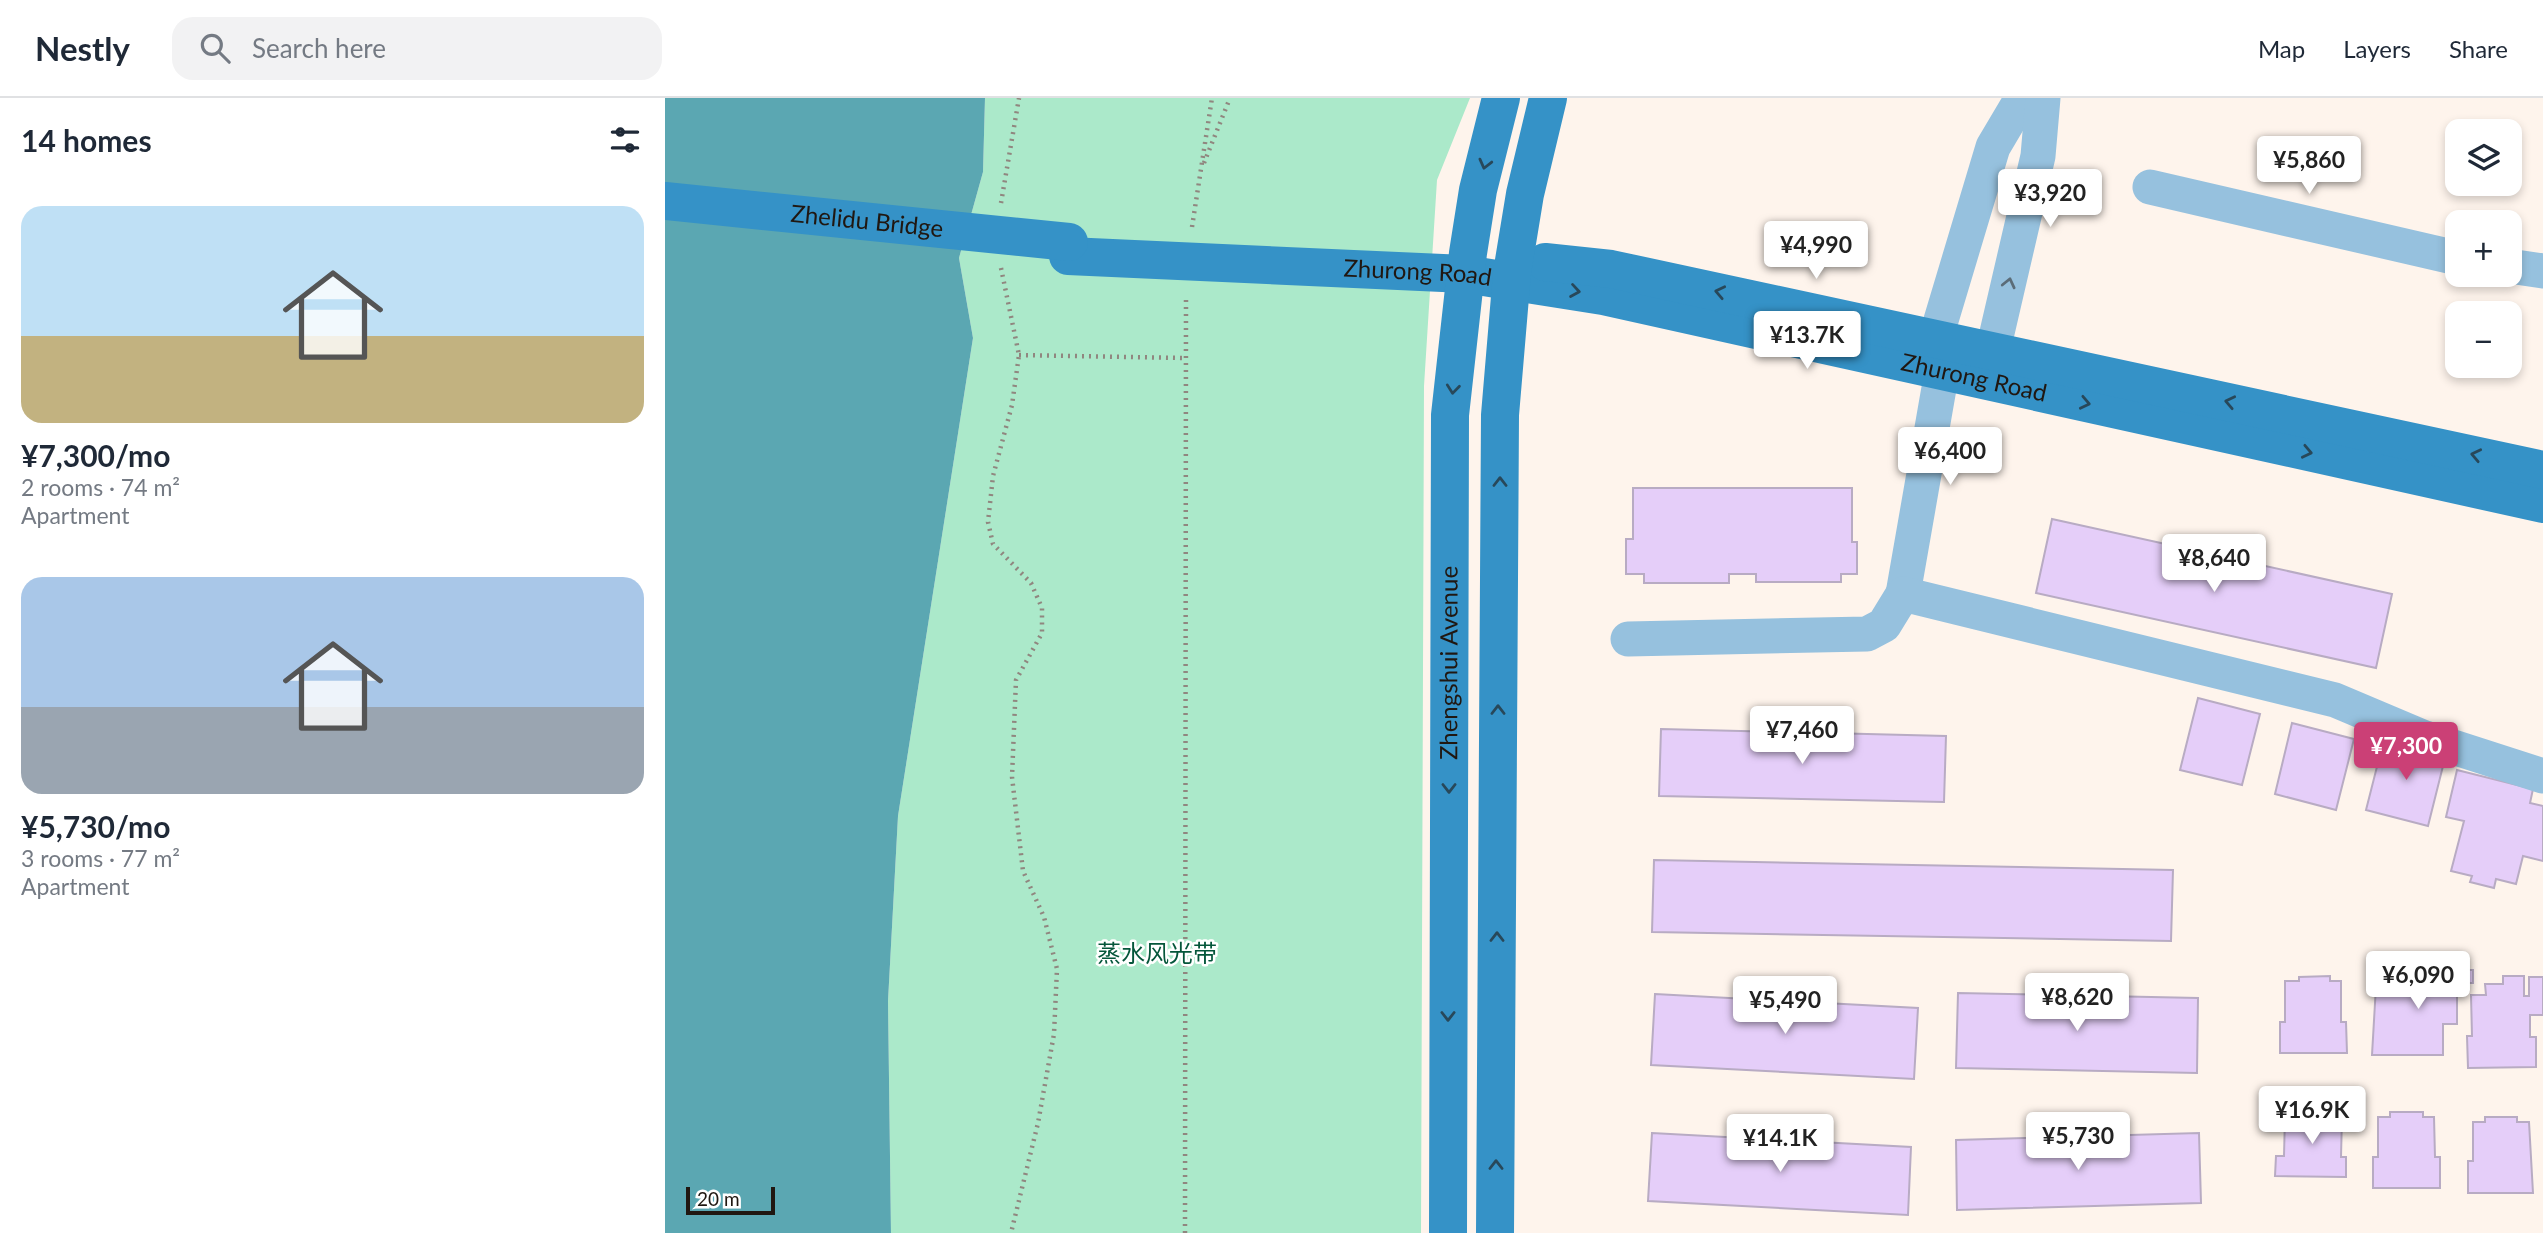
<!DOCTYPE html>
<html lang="en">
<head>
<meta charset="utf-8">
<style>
	body { margin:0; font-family:Lato,"Noto Sans SC",sans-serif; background:#f2f2f3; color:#1f2937; height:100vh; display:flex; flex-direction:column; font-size:26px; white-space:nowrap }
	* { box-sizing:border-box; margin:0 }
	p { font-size:23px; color:#747a83 }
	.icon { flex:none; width:38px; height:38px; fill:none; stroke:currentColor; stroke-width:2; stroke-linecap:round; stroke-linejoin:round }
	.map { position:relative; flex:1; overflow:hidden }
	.sheet { display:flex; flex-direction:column; background:#fff; width:665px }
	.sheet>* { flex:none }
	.buttons { position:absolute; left:1780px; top:21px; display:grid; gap:14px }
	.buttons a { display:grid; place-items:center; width:77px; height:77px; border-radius:14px; background:#fff; box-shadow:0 4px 10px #0003; font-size:35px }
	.scale { position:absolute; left:21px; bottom:18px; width:89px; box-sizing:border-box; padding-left:7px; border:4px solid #201711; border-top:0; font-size:19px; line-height:24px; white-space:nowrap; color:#201711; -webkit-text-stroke:5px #fff; paint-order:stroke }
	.price { position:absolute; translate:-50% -60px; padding:0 16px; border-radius:7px; background:#fff; color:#222; font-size:23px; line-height:46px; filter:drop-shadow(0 2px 4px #0008) }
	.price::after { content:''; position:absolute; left:50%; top:42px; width:21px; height:16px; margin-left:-10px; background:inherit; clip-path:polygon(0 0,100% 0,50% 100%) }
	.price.active { background:#cb4076; color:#fff }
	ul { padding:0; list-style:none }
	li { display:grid; align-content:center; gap:14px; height:371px; padding:0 21px }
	li span { display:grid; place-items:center; height:217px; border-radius:21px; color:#555 }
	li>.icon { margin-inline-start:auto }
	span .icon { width:126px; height:126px; fill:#fffc; stroke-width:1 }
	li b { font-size:30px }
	h2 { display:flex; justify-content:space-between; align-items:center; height:84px; padding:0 21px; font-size:30px }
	header { display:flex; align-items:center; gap:42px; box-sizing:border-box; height:98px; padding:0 35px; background:#fff; border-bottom:2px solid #e0e1e3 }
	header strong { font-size:33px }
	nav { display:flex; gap:38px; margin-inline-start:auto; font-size:24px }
	.search { width:490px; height:63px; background:#f2f2f3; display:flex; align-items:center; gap:18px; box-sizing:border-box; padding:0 24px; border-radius:21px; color:#747a83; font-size:26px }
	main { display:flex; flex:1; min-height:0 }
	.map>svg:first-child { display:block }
	.green { fill:#abe9ca }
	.water { fill:#5ba7b2 }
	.building { fill:#e5cef9; stroke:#b8abc3; stroke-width:2 }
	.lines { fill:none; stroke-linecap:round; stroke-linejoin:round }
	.path { stroke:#90867f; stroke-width:4.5; stroke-dasharray:2 5; stroke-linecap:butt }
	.minor { stroke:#96c1de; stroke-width:35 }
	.major { stroke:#3592c7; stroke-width:38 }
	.major-bridge { stroke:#3592c7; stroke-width:38 }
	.oneway { stroke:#28485a }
	.oneway2 { stroke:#5b6c78 }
	.labels { text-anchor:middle; stroke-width:5; stroke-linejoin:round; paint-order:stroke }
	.street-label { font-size:24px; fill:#201711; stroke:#fff }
	.park-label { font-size:24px; fill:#04563a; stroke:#fff }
</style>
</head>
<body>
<header>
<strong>Nestly</strong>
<div class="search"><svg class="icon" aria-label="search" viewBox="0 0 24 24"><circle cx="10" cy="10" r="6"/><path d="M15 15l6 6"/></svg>Search here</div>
<nav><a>Map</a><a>Layers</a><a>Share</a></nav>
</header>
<main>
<section class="sheet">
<h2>14 homes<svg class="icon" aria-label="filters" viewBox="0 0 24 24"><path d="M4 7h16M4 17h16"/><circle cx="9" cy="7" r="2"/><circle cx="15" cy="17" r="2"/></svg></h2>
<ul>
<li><span style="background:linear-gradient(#bfe0f5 60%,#c2b280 0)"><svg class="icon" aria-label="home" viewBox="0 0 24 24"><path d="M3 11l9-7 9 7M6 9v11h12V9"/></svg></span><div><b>¥7,300/mo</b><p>2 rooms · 74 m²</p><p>Apartment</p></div></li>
<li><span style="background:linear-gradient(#a9c7e8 60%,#9aa5b1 0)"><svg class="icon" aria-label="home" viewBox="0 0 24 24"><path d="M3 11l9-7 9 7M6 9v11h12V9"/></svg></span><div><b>¥5,730/mo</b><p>3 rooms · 77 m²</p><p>Apartment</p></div></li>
</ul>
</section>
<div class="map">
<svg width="1878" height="1135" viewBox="0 0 1878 1135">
	<rect width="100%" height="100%" fill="#fef4ec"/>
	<path class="green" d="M320 0H805L772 82 759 288 756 1135H226L223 903 233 718 308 240 294 160 318 74Z"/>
	<path class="water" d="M0 0H320L318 74 294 160 308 240 233 718 223 903 226 1135H0Z"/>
	<g class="building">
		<path d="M968 390H1187V444H1192V476H1176V484H1091V476H1064V485H979V476H961V441H968Z"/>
		<path d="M1387 421 1727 496 1711 570 1371 495Z"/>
		<path d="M1533 600 1595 616 1577 687 1515 672Z"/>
		<path d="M1627 625 1689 641 1671 712 1610 696Z"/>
		<path d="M996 631 1281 638 1279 704 994 698Z"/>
		<path d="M1719 641 1781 656 1763 728 1701 712Z"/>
		<path d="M1792 672 1868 691 1865 705 1878 708V763L1858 758 1851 786 1831 781 1829 790 1805 784 1807 778 1786 773 1799 723 1781 719Z"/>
		<path d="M989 762 1508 772 1506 843 987 834Z"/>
		<path d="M1750 864H1791V872H1808V885H1792V926H1778V957H1707L1711 888H1724L1725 884H1750Z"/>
		<path d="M1665 878V883H1676V924H1681L1682 955H1615V924H1620V883H1634V879Z"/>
		<path d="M1838 878H1859V898H1864V879H1878V917H1865V939H1871V969L1803 970 1802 938H1807L1806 897H1821L1820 886H1838Z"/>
		<path d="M1293 895 1533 900 1532 975 1291 970Z"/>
		<path d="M990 896 1253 910 1249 981 986 967Z"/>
		<path d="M1631 1013 1665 1014V1018L1677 1019 1676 1059H1681V1079L1610 1078 1611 1058H1619L1620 1018H1631Z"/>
		<path d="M1725 1014H1758V1019H1769L1770 1059H1775V1090H1708V1059H1713V1019H1725Z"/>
		<path d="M1820 1019H1852V1024H1864L1868 1095H1803V1063H1808V1024H1820Z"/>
		<path d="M987 1035 1246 1049 1243 1117 983 1103Z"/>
		<path d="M1534 1035 1536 1105 1292 1112 1291 1042Z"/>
	</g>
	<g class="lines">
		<g class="path">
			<path d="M539 65 565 0"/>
			<path d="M336 105 354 0"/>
			<path d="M527 129 547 0"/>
			<path d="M336 170 354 257 347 307 328 378 323 424 328 446 366 485 377 510V535L351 582 347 679 358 773 379 819 392 871 389 936 373 1025 346 1135"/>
			<path d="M354 257 521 260"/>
			<path d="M520 1135 521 198"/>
		</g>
		<g class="minor">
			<path d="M1485 89 1792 160"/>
			<path d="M1844 168 1878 173"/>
			<path d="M1271 239 1328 49 1357 0"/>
			<path d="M1328 252 1373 58 1378 0"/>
			<path d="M1238 496 1277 273"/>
			<path d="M963 541 1202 536 1219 527 1238 496 1670 602 1760 640 1878 678"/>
		</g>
		<g class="major">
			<path id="s1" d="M403 158 800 176 938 198 1878 406"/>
			<path d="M880 164 946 171 1878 372"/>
			<path id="s2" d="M783 1135 785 317 803 155 813 92 836 0"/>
			<path d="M830 1135 835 317 847 175 860 96 883 0"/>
		</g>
		<path class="major-bridge" id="s3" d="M0 103 404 144"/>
	</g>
	<defs><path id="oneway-chevron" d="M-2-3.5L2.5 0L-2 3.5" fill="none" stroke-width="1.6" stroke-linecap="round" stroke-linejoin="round" transform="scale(1.75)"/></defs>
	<g class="oneway">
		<use href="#oneway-chevron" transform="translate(820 66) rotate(104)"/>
		<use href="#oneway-chevron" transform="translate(910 193) rotate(9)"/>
		<use href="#oneway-chevron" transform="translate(1055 194) rotate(-168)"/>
		<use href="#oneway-chevron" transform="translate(788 291) rotate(96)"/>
		<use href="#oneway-chevron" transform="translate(1565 304) rotate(-168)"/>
		<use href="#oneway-chevron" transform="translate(1420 305) rotate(12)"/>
		<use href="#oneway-chevron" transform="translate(1642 354) rotate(12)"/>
		<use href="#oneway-chevron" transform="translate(1811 357) rotate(-168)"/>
		<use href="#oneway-chevron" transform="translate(835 384) rotate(-90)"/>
		<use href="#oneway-chevron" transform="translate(833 612) rotate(-90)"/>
		<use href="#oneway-chevron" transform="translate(784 690) rotate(90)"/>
		<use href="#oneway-chevron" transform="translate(832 839) rotate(-90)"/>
		<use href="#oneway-chevron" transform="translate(783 918) rotate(90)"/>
		<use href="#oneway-chevron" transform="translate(831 1067) rotate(-90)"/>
	</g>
	<use class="oneway2" href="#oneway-chevron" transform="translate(1344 185) rotate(-77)"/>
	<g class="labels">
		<g class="street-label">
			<text dy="8" stroke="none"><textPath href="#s3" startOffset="203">Zhelidu Bridge</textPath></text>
			<text dy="8" stroke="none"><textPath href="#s1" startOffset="350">Zhurong Road</textPath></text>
			<text dy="8" stroke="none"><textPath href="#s1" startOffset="917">Zhurong Road</textPath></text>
			<text dy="8" stroke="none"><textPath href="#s2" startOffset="570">Zhengshui Avenue</textPath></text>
		</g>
		<g class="park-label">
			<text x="492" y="864">蒸水风光带</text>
		</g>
	</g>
</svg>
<div class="buttons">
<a><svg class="icon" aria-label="layers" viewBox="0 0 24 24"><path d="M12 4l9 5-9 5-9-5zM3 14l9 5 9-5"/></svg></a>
<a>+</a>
<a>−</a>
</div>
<div class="scale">20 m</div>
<b class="price" style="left:1644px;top:98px">¥5,860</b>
<b class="price" style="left:1385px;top:131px">¥3,920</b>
<b class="price" style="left:1151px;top:183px">¥4,990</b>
<b class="price" style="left:1142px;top:273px">¥13.7K</b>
<b class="price" style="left:1285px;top:389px">¥6,400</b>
<b class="price" style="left:1549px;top:496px">¥8,640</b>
<b class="price" style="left:1137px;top:668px">¥7,460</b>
<b class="price active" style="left:1741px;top:684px">¥7,300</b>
<b class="price" style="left:1753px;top:913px">¥6,090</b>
<b class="price" style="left:1412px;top:935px">¥8,620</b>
<b class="price" style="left:1120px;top:938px">¥5,490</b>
<b class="price" style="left:1647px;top:1048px">¥16.9K</b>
<b class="price" style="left:1413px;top:1074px">¥5,730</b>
<b class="price" style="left:1115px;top:1076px">¥14.1K</b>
</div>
</main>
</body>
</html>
